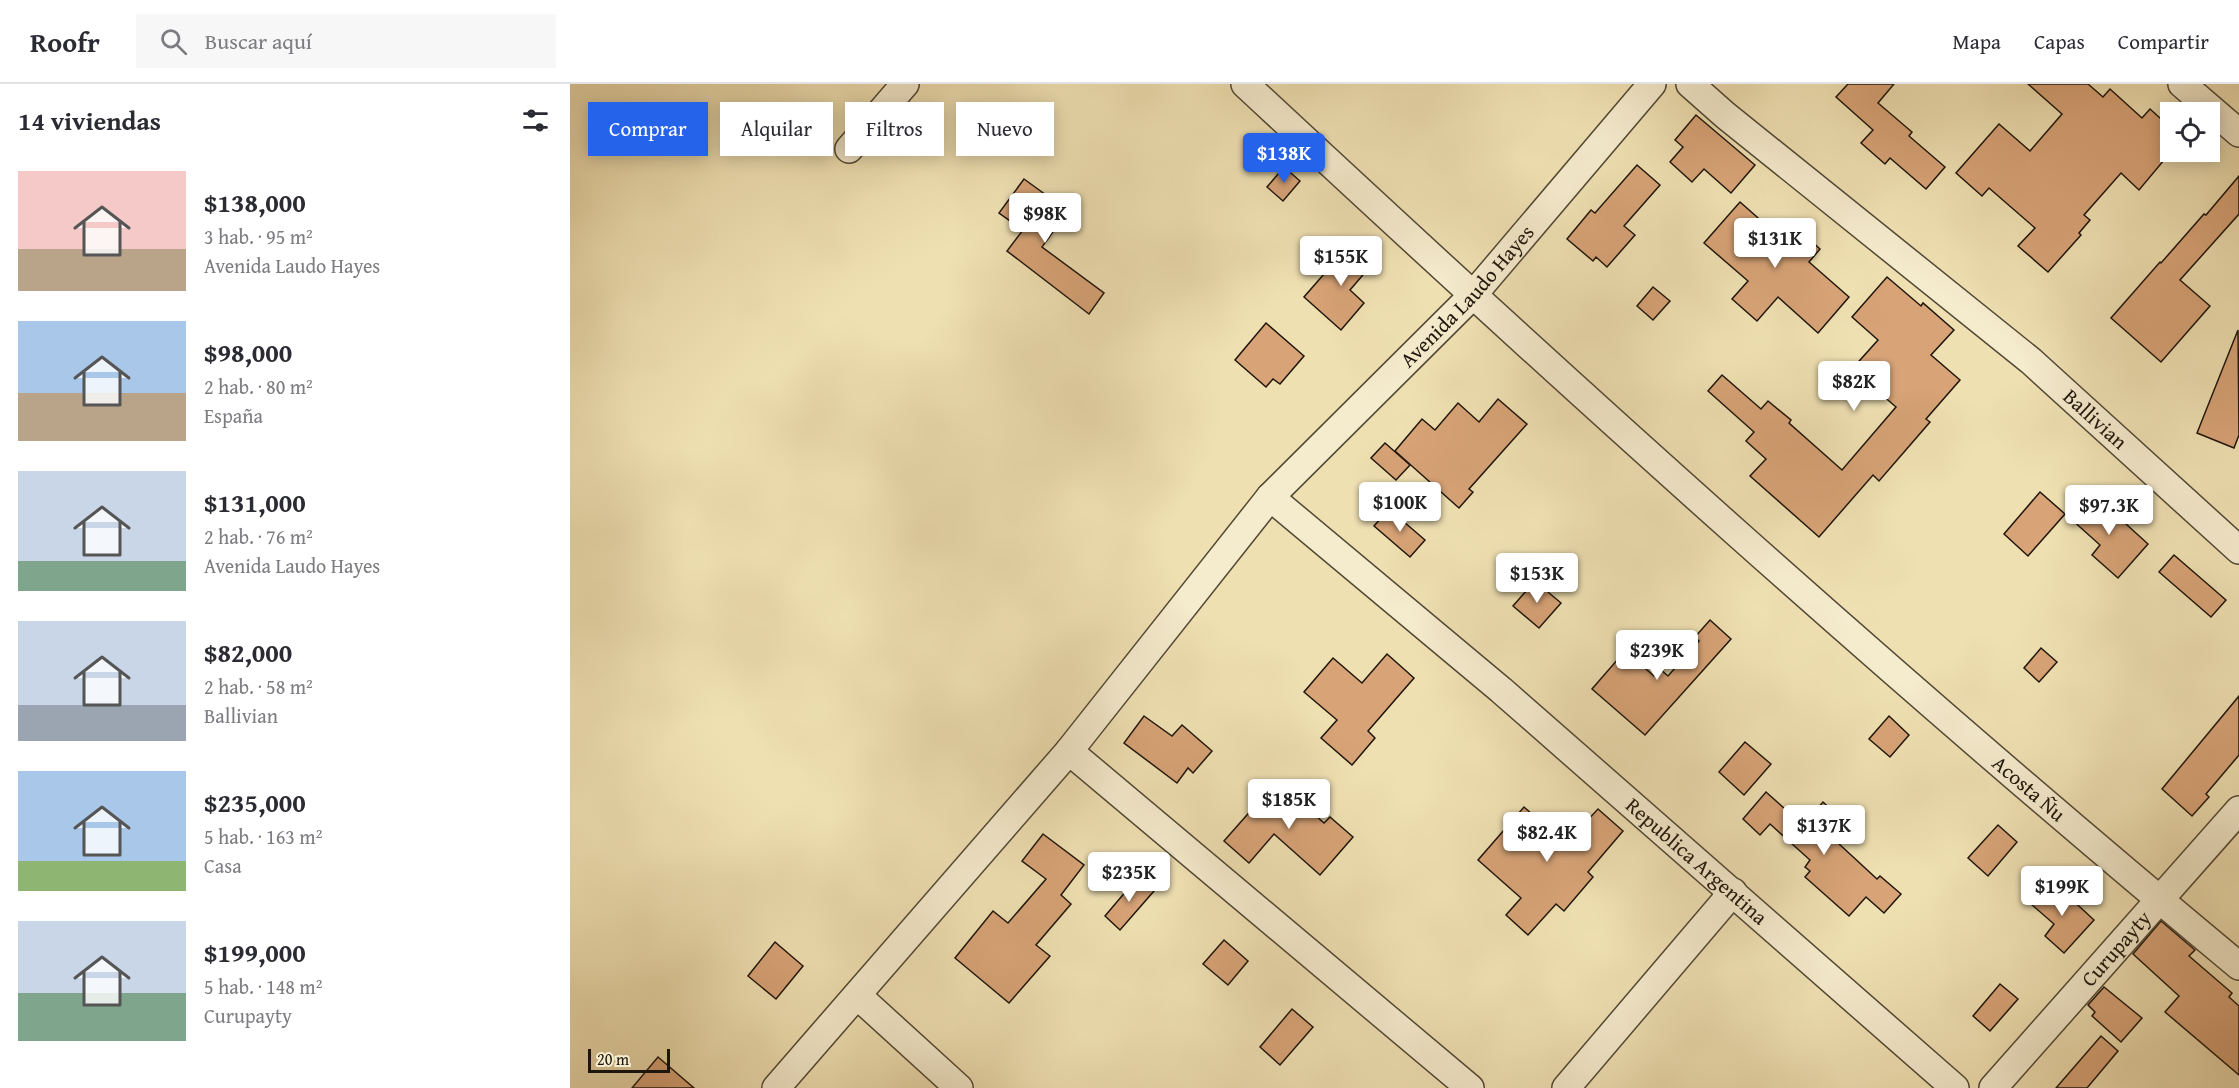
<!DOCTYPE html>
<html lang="es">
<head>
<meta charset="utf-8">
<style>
	body { margin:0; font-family:"Gentium Book Plus",serif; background:#f7f7f7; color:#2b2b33; height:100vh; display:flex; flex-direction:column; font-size:22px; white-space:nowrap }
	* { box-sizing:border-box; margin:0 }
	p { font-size:20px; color:#7c7c81 }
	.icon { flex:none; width:33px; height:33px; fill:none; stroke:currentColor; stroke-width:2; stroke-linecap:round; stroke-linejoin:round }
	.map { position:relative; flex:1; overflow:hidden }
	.side { display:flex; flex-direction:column; background:#fff; width:570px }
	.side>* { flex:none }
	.hud { position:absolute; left:18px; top:18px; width:570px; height:54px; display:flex; gap:12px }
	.buttons { position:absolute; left:1590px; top:18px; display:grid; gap:12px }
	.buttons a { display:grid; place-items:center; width:60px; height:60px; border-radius:0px; background:#fff; box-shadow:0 3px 15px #0003; font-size:30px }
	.scale { position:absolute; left:18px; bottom:15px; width:82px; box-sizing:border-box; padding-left:6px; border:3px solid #1e160c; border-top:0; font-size:16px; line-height:21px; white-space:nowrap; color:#1e160c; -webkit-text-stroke:4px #f5ebcd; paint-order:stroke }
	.price { position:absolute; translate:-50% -51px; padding:0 14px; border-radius:6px; background:#fff; color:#222; font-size:20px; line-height:39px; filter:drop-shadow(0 2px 3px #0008) }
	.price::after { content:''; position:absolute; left:50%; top:36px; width:18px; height:14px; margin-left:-9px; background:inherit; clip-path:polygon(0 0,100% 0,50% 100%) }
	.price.selected { background:#2563eb; color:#fff }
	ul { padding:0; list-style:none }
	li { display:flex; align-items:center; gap:18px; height:150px; padding:0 18px }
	li span { display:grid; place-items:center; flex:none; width:168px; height:120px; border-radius:0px; color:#555 }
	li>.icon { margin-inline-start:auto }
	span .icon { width:72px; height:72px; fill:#fffc; stroke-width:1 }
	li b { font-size:26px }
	h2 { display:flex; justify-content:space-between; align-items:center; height:72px; padding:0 18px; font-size:26px }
	.chip { padding:0 21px; border-radius:0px; background:#fff; box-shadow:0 3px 15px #0003; font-size:21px; line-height:54px }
	.chip.selected { background:#2563eb; color:#fff }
	header { display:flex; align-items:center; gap:36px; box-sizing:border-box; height:84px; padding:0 30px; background:#fff; border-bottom:2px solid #e1e1e2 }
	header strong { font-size:28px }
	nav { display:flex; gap:33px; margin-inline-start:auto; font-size:21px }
	.search { width:420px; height:54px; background:#f7f7f7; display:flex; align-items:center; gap:15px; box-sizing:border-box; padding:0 21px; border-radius:0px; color:#7c7c81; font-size:22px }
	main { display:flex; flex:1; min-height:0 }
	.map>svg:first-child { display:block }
	.building { fill:#d7a377; stroke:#1e160c; stroke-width:1.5 }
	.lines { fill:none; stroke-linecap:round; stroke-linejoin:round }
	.minor-casing { stroke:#524836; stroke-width:30 }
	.minor { stroke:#f5ebcd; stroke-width:27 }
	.labels { text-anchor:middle; stroke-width:6; stroke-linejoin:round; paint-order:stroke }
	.street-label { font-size:21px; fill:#1e160c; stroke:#f5ebcd }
</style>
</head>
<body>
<header>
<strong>Roofr</strong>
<div class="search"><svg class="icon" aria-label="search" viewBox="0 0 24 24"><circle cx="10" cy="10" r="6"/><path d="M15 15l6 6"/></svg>Buscar aquí</div>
<nav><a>Mapa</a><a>Capas</a><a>Compartir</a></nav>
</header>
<main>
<section class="side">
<h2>14 viviendas<svg class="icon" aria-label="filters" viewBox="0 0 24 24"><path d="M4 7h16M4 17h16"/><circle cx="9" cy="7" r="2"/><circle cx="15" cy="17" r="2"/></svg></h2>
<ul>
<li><span style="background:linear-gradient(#f6c9c9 65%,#b9a48a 0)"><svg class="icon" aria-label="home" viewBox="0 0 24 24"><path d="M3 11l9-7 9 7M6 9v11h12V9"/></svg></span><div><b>$138,000</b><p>3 hab. · 95 m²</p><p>Avenida Laudo Hayes</p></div></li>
<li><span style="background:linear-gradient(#a9c7e8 60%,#b9a48a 0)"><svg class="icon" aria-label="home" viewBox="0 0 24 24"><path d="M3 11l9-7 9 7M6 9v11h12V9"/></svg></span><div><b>$98,000</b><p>2 hab. · 80 m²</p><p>España</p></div></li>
<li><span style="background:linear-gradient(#c9d6e8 75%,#7fa58c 0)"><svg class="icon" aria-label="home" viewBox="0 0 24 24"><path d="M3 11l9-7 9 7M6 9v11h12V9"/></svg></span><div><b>$131,000</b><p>2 hab. · 76 m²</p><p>Avenida Laudo Hayes</p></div></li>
<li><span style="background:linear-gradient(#c9d6e8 70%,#9aa5b1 0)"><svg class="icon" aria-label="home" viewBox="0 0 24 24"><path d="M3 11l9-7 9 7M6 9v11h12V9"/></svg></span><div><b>$82,000</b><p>2 hab. · 58 m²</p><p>Ballivian</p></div></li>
<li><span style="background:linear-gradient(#a9c7e8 75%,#8fb573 0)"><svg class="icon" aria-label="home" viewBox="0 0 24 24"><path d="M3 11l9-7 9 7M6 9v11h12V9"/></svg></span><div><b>$235,000</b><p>5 hab. · 163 m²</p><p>Casa</p></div></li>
<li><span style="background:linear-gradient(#c9d6e8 60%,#7fa58c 0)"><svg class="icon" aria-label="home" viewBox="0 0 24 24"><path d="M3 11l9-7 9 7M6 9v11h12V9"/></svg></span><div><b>$199,000</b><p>5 hab. · 148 m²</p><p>Curupayty</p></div></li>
</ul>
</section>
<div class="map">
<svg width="1669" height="1004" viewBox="0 0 1669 1004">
	<rect width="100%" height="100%" fill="#efe0b2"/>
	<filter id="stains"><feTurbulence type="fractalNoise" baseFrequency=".00333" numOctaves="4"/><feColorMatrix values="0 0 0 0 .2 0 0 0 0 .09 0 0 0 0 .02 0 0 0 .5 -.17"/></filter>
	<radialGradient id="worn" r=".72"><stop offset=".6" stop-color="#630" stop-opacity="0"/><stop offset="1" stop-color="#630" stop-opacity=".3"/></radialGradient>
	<g class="building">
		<path d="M1278 0H1324L1308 19 1342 48 1339 52 1375 83 1356 105 1320 74 1315 80 1291 59 1303 46 1266 13Z"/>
		<path d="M1458 0H1518L1533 13 1540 5 1572 34 1580 25 1600 43V69L1569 106 1551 89 1514 131 1520 136 1509 149 1511 151 1478 188 1448 162 1465 144 1419 104 1412 112 1386 89 1429 40 1460 67 1492 30Z"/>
		<path d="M1126 31 1185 81 1161 109 1134 85 1122 98 1100 78 1113 63 1105 56Z"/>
		<path d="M1067 81 1090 101 1054 142 1065 151 1037 183 1026 173 1023 177 997 155 1021 126 1025 129Z"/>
		<path d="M714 83 730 97 713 117 697 103Z"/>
		<path d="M1669 92V130L1610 196 1640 222 1591 278 1541 234 1590 178 1591 179 1634 130 1636 131Z"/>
		<path d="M454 95 498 127 472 163 534 209 519 230 437 167 453 146 429 129Z"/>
		<path d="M1170 118 1213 156 1225 142 1250 165 1239 178 1279 213 1248 249 1208 213 1187 237 1162 215 1178 197 1134 159Z"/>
		<path d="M782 158 804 178 780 206 794 219 771 246 734 213Z"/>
		<path d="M1317 193 1351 222 1353 219 1384 246 1361 271 1390 296 1356 335 1360 338 1309 397 1303 391 1249 453 1180 392 1196 375 1176 357 1184 348 1138 307 1152 291 1191 325 1198 317 1221 336 1219 339 1272 386 1326 323 1282 285 1308 256 1282 233Z"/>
		<path d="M1083 203 1100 217 1083 236 1067 222Z"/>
		<path d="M696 239 734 272 710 300 703 295 696 303 665 276Z"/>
		<path d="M1668 246 1669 351 1664 364 1627 349Z"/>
		<path d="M928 315 957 340 899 405 903 408 889 424 825 367 852 335 865 346 888 319 909 338Z"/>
		<path d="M815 359 840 381 826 396 801 374Z"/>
		<path d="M1470 408 1495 430 1458 472 1434 450Z"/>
		<path d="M1523 410 1578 460 1548 494 1522 471 1530 461 1501 435Z"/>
		<path d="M819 425 855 456 840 473 804 442Z"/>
		<path d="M1604 471 1656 516 1641 533 1589 488Z"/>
		<path d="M965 497 991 519 969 544 943 522Z"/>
		<path d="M1140 536 1161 555 1075 651 1022 605 1055 567 1084 592 1090 585 1098 592 1129 557 1125 553Z"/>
		<path d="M1471 564 1487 578 1469 598 1454 584Z"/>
		<path d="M817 570 844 594 798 647 805 654 782 681 751 654 767 636 734 608 763 574 792 599Z"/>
		<path d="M1669 612V671L1636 710 1639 713 1622 732 1592 705Z"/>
		<path d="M574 632 602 652 612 641 642 667 623 689 618 684 607 699 554 659Z"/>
		<path d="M1319 632 1339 651 1320 673 1299 655Z"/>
		<path d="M1175 658 1201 680 1174 711 1149 688Z"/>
		<path d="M707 697 754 739 760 733 783 753 750 791 704 750 679 779 654 757Z"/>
		<path d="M1196 708 1233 741 1253 718 1268 732 1255 747 1307 795 1310 792 1331 810 1314 829 1296 813 1279 832 1235 793 1240 787 1235 783 1240 776 1200 740 1190 751 1173 735Z"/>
		<path d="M954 723 988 753 1005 732 1014 740 1028 725 1053 747 1018 788 1023 793 994 827 986 820 958 851 936 831 951 814 908 776Z"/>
		<path d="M1428 741 1447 758 1418 792 1398 774Z"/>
		<path d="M473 750 514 781 491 811 501 820 466 861 480 872 439 919 385 874 423 827 438 839 476 795 452 777Z"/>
		<path d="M568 793 584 807 550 846 535 832Z"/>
		<path d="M1482 797 1524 836 1494 869 1475 852 1484 840 1461 820Z"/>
		<path d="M1591 837 1625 866 1619 872 1662 909 1659 913 1669 922V991L1595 928 1609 912 1563 870Z"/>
		<path d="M654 856 678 877 658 901 633 880Z"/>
		<path d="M205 858 233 882 206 915 178 892Z"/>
		<path d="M1430 900 1448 915 1420 947 1403 932Z"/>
		<path d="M1534 903 1572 934 1551 958 1522 932 1525 928 1518 921Z"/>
		<path d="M722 925 743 943 710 981 690 963Z"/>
		<path d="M1531 952 1548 967 1517 1004H1486Z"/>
		<path d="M88 973 124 1004H62Z"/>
	</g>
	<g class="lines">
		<g class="minor-casing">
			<g id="minor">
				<path id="s1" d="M675 0C999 302 1328 599 1669 882"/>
				<path id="s2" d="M1120 0 1155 31 1461 277 1669 466"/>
				<path d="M1612 0 1669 49"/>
				<path d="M279 65 335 0"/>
				<path id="s3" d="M700 413 931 606 1385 1004"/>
				<path d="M499 667 900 1004"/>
				<path d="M288 912 389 1004"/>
				<path id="s4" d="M206 1004 499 667 700 413 902 212 1082 0"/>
				<path d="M996 1004 1163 808"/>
				<path id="s5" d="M1423 1004 1669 726"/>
			</g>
		</g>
		<use href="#minor" class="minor"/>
	</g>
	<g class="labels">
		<g class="street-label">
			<text dy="7" stroke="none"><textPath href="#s4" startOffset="1052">Avenida Laudo Hayes</textPath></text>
			<text dy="7" stroke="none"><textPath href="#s2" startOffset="526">Ballivian</textPath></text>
			<text dy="7" stroke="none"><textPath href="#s1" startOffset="1054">Acosta Ñu</textPath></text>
			<text dy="7" stroke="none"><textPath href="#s3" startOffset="561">Republica Argentina</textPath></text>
			<text dy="7" stroke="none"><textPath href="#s5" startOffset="186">Curupayty</textPath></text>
		</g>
	</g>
	<rect width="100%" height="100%" filter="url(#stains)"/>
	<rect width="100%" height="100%" fill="url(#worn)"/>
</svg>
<div class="buttons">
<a><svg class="icon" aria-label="locate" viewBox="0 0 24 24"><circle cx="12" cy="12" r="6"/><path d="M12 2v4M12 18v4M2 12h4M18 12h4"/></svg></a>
</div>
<div class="scale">20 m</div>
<b class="price selected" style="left:714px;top:100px">$138K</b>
<b class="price" style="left:475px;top:160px">$98K</b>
<b class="price" style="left:1205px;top:185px">$131K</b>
<b class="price" style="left:771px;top:203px">$155K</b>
<b class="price" style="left:1284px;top:328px">$82K</b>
<b class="price" style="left:830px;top:449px">$100K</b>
<b class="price" style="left:1539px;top:452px">$97.3K</b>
<b class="price" style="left:967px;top:520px">$153K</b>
<b class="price" style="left:1087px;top:597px">$239K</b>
<b class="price" style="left:719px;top:746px">$185K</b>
<b class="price" style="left:1254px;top:772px">$137K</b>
<b class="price" style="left:977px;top:779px">$82.4K</b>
<b class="price" style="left:559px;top:819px">$235K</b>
<b class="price" style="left:1492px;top:833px">$199K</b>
<div class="hud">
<a class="chip selected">Comprar</a>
<a class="chip">Alquilar</a>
<a class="chip">Filtros</a>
<a class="chip">Nuevo</a>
</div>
</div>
</main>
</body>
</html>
